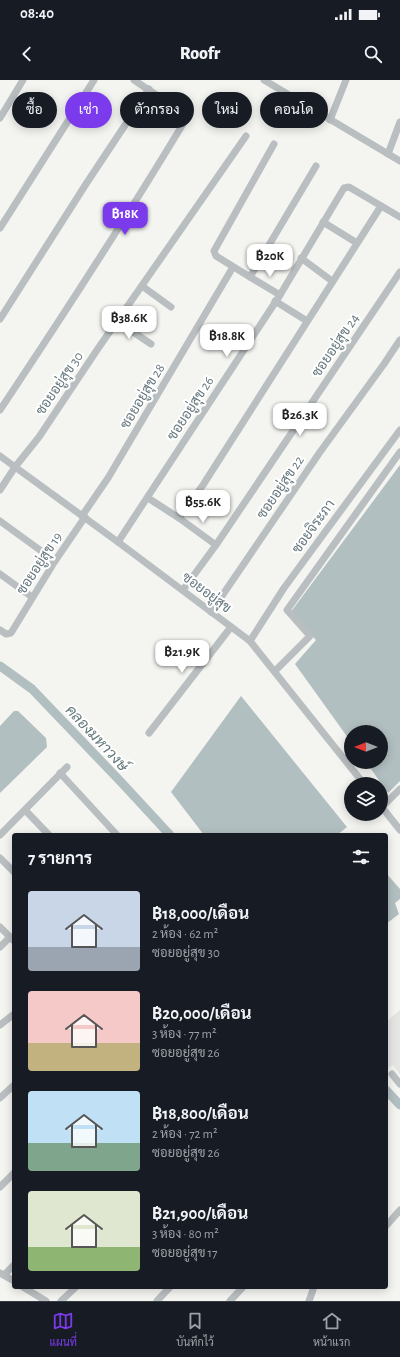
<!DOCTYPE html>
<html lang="th">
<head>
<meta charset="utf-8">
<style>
	body { margin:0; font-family:"Alegreya Sans",Sarabun,sans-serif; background:#20242c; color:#f1f3f6; height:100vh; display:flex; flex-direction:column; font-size:15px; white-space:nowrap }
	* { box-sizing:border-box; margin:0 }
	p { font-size:13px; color:#9ea1a6 }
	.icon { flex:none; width:22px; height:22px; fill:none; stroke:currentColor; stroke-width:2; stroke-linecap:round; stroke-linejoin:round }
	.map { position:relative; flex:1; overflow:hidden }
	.panel { position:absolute; left:12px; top:753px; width:376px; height:456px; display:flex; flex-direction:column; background:#171b24; border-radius:4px; box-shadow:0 2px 10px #0003 }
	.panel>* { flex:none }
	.hud { position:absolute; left:12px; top:12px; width:376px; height:36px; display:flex; gap:8px }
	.needle { width:26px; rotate:270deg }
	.controls { position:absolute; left:344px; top:645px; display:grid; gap:8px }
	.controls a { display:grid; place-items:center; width:44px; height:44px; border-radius:50%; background:#171b24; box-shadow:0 2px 10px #0003; font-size:20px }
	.price { position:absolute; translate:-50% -34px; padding:0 9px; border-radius:8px; background:#fff; color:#222; font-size:13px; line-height:26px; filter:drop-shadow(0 1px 2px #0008) }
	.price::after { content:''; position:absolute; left:50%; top:24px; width:12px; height:9px; margin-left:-6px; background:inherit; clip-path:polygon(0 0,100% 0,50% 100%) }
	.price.active { background:#7c3aed; color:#fff }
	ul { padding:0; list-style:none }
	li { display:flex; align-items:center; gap:12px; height:100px; padding:0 16px }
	li span { display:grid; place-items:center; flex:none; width:112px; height:80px; border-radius:4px; color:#555 }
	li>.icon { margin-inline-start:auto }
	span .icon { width:48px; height:48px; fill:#fffc; stroke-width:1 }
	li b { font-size:17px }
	h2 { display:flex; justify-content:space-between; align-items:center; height:48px; padding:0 16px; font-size:17px }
	.chip { padding:0 14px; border-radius:18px; background:#171b24; box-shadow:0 2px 10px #0003; font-size:14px; line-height:36px }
	.chip.active { background:#7c3aed; color:#fff }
	.status { display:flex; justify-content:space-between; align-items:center; height:28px; padding:0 20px; background:#171b24; direction:ltr }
	.status svg { height:11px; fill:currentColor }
	header { display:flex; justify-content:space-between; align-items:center; height:52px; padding:0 16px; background:#171b24; font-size:18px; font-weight:800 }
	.tabs { display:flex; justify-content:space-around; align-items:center; height:56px; border-top:1px solid #363941; background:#171b24; font-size:11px; color:#9ea1a6 }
	.tabs a { display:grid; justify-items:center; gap:2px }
	.tabs .active { color:#7c3aed }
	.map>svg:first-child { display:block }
	.built { fill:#e5e5e4 }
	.water { fill:#b2bfc1 }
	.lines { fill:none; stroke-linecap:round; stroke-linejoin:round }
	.canal { stroke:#b2bfc1; stroke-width:9 }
	.minor { stroke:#b9bec0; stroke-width:7 }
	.labels { text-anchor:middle; stroke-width:4; stroke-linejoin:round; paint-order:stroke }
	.street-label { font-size:14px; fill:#67787e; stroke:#fff }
	.water-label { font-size:15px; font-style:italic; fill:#63797b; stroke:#fff }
</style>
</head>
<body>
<div class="status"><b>08:40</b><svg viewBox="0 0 49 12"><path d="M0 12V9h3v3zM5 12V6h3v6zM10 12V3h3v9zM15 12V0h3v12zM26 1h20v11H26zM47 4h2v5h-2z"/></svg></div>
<header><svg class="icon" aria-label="back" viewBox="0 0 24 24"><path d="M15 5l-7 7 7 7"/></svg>Roofr<svg class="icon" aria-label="search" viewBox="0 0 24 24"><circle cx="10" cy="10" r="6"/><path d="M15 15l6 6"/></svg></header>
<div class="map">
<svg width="400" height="1221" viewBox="0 0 400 1221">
	<rect width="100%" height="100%" fill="#f4f4f1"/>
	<path class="built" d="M400 930V995L393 985 386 989V942Z"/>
	<g class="water">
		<path d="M400 385V701L388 713 366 682H381V652H351V662L295 584 316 560 290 533Z"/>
		<path d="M241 616 347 747 337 755H204L171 712Z"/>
		<path d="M14 631H18L46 658 47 667 0 713V646Z"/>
		<path d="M386 793 400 809V819L395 823 399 834 386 844Z"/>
	</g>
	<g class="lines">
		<g class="canal">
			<path d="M0 586 32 609 121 702 170 755"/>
			<path d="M386 1010 400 1025"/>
		</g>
		<g class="minor">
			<path d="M264 0 400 81"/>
			<path d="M0 38 23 0"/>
			<path d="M330 40 346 0"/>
			<path d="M274 64 214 171 216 176 250 197 316 86"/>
			<path d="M388 74 400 42"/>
			<path d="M323 142 357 163"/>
			<path d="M0 148 94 0"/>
			<path d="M301 178 332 201"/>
			<path d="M250 197 280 215"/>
			<path d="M142 206 171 227"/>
			<path d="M275 221 307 241"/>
			<path d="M0 239 86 104 149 9"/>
			<path d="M117 241 151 264"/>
			<path d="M0 330C64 234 127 137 186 39L185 34 134 0"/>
			<path d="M0 376 118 462 250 561 364 704"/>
			<path d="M0 410 15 387 39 357 97 270 246 56"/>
			<path d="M148 418 179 438 203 405 381 126"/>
			<path d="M82 436 108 398 233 187"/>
			<path d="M179 438 216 465"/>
			<path d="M0 441 55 481"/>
			<path d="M118 462 280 215 344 108 349 107 400 137"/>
			<path d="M0 494 32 517"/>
			<path d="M183 510 216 465 400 192"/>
			<path d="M211 532 320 372 384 284 400 260"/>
			<path d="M0 550 6 554 11 553 55 481 85 437"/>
			<path d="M250 561 284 508 400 350"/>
			<path d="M275 591 310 556 287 530 400 372"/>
			<path d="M149 653 231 547"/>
			<path d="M60 693 117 755"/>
			<path d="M381 726 400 750"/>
			<path d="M382 727 400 709"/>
			<path d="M25 730 49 755"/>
			<path d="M0 755 67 687"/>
			<path d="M0 778 14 792"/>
			<path d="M0 847 14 861"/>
			<path d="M0 867 10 857"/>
			<path d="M0 945 14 934"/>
			<path d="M392 994 400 1004"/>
			<path d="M0 1018 14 1005"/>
			<path d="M0 1107 14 1093"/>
			<path d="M386 1146 400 1130"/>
			<path d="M0 1193 14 1201"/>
			<path d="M4 1195 14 1185"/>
			<path d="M23 1207 46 1221"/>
			<path d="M61 1221 76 1207"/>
			<path d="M157 1221 170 1207"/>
			<path d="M230 1221 243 1207"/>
			<path d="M309 1221 313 1210V1207"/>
		</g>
	</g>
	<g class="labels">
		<g class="street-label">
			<text transform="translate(335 265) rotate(-56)" y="5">ซอยอยู่สุข 24</text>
			<text transform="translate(59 303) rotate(-56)" y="5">ซอยอยู่สุข 30</text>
			<text transform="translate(142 316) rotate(-59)" y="5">ซอยอยู่สุข 28</text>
			<text transform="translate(190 328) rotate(-57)" y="5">ซอยอยู่สุข 26</text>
			<text transform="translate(280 407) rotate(-56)" y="5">ซอยอยู่สุข 22</text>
			<text transform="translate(313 446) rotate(-54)" y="5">ซอยจิระภา</text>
			<text transform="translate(39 483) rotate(-57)" y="5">ซอยอยู่สุข 19</text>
			<text transform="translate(207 512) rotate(37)" y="5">ซอยอยู่สุข</text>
		</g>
		<g class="water-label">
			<text transform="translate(97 658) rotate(47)" y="5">คลองมหาวงษ์</text>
		</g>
	</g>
</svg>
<div class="controls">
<a><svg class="needle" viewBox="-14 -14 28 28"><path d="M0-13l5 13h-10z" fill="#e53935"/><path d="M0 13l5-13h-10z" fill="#9ea1a6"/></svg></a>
<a><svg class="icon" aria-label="layers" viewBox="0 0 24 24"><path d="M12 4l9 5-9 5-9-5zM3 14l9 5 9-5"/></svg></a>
</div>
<b class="price active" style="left:125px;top:156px">฿18K</b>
<b class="price" style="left:270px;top:198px">฿20K</b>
<b class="price" style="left:129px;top:260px">฿38.6K</b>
<b class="price" style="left:227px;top:278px">฿18.8K</b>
<b class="price" style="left:300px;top:357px">฿26.3K</b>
<b class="price" style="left:203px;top:444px">฿55.6K</b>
<b class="price" style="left:182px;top:594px">฿21.9K</b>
<div class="hud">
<a class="chip">ซื้อ</a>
<a class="chip active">เช่า</a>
<a class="chip">ตัวกรอง</a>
<a class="chip">ใหม่</a>
<a class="chip">คอนโด</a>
</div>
<section class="panel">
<h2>7 รายการ<svg class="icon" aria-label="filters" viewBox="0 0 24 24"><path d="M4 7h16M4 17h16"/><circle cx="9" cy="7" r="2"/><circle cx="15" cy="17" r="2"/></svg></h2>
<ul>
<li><span style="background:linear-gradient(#c9d6e8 70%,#9aa5b1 0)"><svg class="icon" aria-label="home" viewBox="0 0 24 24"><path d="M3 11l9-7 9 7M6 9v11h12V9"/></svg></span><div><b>฿18,000/เดือน</b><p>2 ห้อง · 62 m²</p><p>ซอยอยู่สุข 30</p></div></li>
<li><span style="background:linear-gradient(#f6c9c9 65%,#c2b280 0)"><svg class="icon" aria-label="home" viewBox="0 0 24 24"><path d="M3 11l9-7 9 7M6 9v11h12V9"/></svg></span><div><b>฿20,000/เดือน</b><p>3 ห้อง · 77 m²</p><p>ซอยอยู่สุข 26</p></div></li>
<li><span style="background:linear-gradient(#bfe0f5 65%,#7fa58c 0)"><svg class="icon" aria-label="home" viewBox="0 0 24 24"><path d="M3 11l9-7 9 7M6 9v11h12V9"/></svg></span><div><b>฿18,800/เดือน</b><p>2 ห้อง · 72 m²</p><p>ซอยอยู่สุข 26</p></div></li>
<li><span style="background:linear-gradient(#dfe7d0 70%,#8fb573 0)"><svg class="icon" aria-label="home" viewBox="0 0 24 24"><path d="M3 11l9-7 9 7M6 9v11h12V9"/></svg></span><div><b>฿21,900/เดือน</b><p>3 ห้อง · 80 m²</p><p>ซอยอยู่สุข 17</p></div></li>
</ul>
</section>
</div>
<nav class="tabs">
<a class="active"><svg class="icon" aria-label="map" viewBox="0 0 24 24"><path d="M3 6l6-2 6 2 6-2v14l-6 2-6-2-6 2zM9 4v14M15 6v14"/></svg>แผนที่</a>
<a><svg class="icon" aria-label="saved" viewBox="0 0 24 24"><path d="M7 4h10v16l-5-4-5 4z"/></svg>บันทึกไว้</a>
<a><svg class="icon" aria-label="home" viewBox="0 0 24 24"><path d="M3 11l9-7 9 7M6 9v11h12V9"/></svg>หน้าแรก</a>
</nav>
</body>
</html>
